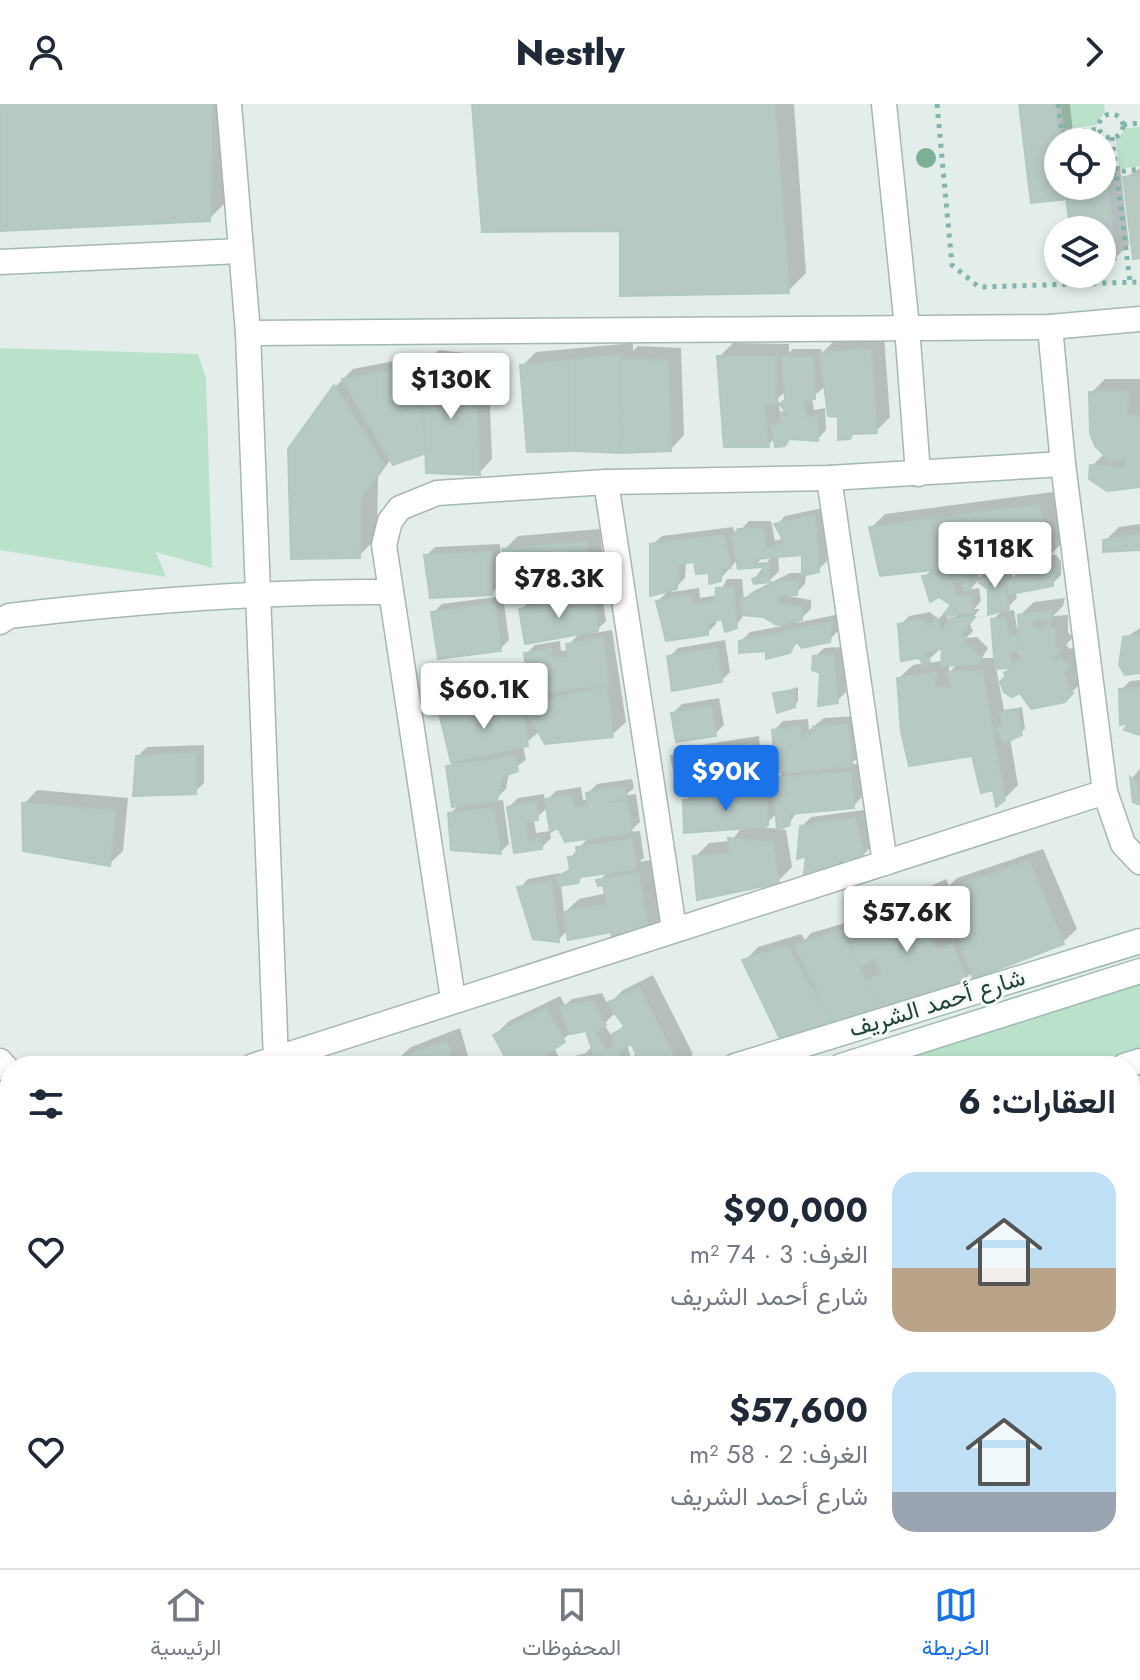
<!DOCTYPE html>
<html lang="ar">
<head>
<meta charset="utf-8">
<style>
	body { margin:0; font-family:Jost,Vazirmatn,sans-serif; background:#f2f2f3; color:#1f2937; direction:rtl; height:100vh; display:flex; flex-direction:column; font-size:30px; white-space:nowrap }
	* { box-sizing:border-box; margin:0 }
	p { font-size:26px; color:#747a83 }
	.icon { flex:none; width:44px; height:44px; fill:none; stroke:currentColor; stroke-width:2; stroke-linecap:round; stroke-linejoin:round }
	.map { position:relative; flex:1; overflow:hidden; direction:ltr }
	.drawer { position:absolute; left:0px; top:952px; width:1140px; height:512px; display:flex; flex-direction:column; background:#fff; border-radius:32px 32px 0 0; box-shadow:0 4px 12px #0003; direction:rtl }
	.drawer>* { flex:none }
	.tools { position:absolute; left:1044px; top:24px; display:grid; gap:16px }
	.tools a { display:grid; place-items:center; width:72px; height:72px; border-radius:50%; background:#fff; box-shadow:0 4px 12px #0003; font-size:40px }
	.price { position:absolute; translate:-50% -68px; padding:0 18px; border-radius:8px; background:#fff; color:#222; font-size:26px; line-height:52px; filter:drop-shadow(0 2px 4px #0008) }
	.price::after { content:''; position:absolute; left:50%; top:48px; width:24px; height:18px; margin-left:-12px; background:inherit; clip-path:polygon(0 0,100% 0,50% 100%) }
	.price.selected { background:#1a73e8; color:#fff }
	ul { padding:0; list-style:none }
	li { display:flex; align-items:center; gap:24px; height:200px; padding:0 24px }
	li span { display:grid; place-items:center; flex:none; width:224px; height:160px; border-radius:24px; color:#555 }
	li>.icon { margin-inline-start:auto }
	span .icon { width:96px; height:96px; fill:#fffc; stroke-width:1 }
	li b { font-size:34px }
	h2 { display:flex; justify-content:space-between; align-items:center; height:96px; padding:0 24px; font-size:34px }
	header { display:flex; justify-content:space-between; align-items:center; height:104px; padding:0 24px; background:#fff; font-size:36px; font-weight:800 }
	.menu { display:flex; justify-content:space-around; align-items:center; height:112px; border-top:2px solid #e0e1e3; background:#fff; font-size:22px; color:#747a83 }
	.menu a { display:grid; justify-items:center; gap:4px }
	.menu .selected { color:#1a73e8 }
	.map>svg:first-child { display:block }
	.green { fill:#bae1ca }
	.shadow { fill:#0003; fill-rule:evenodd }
	.building { fill:#b8c9c4; stroke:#b4c8c3; stroke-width:2 }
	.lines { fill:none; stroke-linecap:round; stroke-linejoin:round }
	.lane-casing { stroke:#a5b7b3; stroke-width:17 }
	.street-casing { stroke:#a5b7b3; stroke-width:27 }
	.secondary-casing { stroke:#a0bbb5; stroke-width:27 }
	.path { stroke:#81b4ab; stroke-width:5; stroke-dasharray:4 6; stroke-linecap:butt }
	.lane { stroke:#fff; stroke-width:14 }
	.street { stroke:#fff; stroke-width:24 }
	.secondary { stroke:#fff; stroke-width:24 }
	.tree { fill:#7caf98 }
	.labels { text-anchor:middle; stroke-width:6; stroke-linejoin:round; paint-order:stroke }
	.street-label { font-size:24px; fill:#21413d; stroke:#f4faf8 }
</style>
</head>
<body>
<header><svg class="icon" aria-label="forward" viewBox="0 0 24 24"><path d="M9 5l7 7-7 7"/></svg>Nestly<svg class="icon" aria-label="person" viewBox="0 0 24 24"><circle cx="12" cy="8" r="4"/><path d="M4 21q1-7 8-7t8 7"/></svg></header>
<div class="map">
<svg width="1140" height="1464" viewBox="0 0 1140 1464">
	<rect width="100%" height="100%" fill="#e3eeeb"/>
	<g class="green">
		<path d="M1061 0H1104L1105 7 1096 21 1064 25Z"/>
		<path d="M1140 23V62L1119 65 1116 36 1127 24Z"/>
		<path d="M1097 28 1108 37 1112 66 1102 67V38H1066L1065 32Z"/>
		<path d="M0 244 198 250 206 275 212 464 156 448 166 473 0 446Z"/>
		<path d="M1140 867V957L1124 962H841Z"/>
		<path d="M1140 978V1034L1130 1038V981Z"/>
	</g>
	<g class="shadow">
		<path d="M0 0H229L227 97 209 115 0 125Z"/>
		<path d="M474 0H794L806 169 788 187 622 125Z"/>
		<path d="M1021 0H1070L1074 38H1058V82H1102V64L1120 62 1129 141 1115 154 1102 156V126H1072L1068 92 1033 97Z"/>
		<path d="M1140 64V152L1125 74Z"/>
		<path d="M884 232 890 313 876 327 855 328 850 333 826 282 812 293 814 306 825 304 826 326 818 335 775 334 768 341 719 253 733 239 789 240V249L793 245H821L822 249 835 236ZM787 286 786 305 780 310 778 294Z"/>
		<path d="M633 239V247L638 242 681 244 684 331 671 345 529 346 522 262 536 248Z"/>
		<path d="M439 246 488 252 492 355 479 369 428 346 391 355 378 373 377 433 359 452 290 346 336 282 353 265 430 250V255Z"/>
		<path d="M1105 275H1140V381L1092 362 1105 349 1091 289Z"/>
		<path d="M1053 388 1063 438 1050 451H1056L1061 457V471L1052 480 1015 487 1017 494 1004 507 1014 506 1017 524H1022L1020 511 1034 498 1065 494 1063 502 1053 512 1068 511V528L1073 533 1066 541 1070 545 1075 542 1085 575 1064 596 1008 572 1006 569 1014 562 996 563 1004 606 1022 603 1025 625 1010 634 1018 681 1004 695 973 649 899 574 913 561 925 559 900 521 909 512 930 508 938 515 954 501 924 473 933 464 871 424 885 410ZM1028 454 1020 462 1013 475 1009 456ZM994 457 985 467 990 484 1004 504 993 516 996 554H982L988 544 977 533 966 534 973 527 969 518 980 505H974L981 497 979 484 969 486 980 475 974 460ZM959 509 952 515 949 520 947 511ZM1024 539 1025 545 1019 551V544ZM944 543 943 557 925 559 938 547 935 544ZM958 559 949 569V560Z"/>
		<path d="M823 404 827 457 818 466 806 469 805 480 796 489 783 491 811 496V505L796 519 840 510 838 527 829 536 799 537 789 547 767 545 741 537 750 528 782 522 763 511 745 509 736 522 723 513 716 515V520L707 529 658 497 670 485 652 441 662 432 733 423 735 432 749 417H771L775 437 784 434 777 421 785 412ZM804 449V469H790L752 488 744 496 742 475H727L718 491 700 494 699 484 671 488 685 474 686 457 696 455 720 475 738 455 754 462 763 453 772 452 754 475 770 476 779 467 778 451Z"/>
		<path d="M1140 420V444L1105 437 1119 423Z"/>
		<path d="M600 425 604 470 587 487 601 484 606 517 594 529 612 526 626 618 612 631 540 627 523 641 526 656 509 668 506 685 493 697 503 696 509 740 500 748 450 710 460 700 448 663 453 658 441 610 455 596 532 589 526 550 535 541 560 537 561 547 569 546 568 541 581 528 521 506 534 493 519 482 504 446 518 432ZM555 478 556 492 537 495Z"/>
		<path d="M500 440 501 480 492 489 426 452 435 443Z"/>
		<path d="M503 492 509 536 500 545 433 509 442 500Z"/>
		<path d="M1140 524V567L1125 534Z"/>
		<path d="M725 536 730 568 721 577 669 553 678 544Z"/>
		<path d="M842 543 846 588 837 597 815 553 824 544Z"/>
		<path d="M1140 576V629L1121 586 1130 577Z"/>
		<path d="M798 583V597L794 602 776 590Z"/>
		<path d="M719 594 724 621 715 630 673 609 682 600Z"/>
		<path d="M856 612 860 651 851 660H859L862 693 853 702 798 707 789 719 777 709 767 719 753 722 786 726 792 763 778 777 695 753 709 739 731 737 744 721 685 697 695 687 673 653 682 644 759 632 763 675 757 681 775 679 783 667 774 626 783 617 808 615 809 626 824 614Z"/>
		<path d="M204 641V679L195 688 138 652 147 643Z"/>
		<path d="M1140 665V699L1135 696 1133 673Z"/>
		<path d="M632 675 634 684 626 691 636 690 640 718 629 728 640 727 644 754 639 758 651 756 661 815 648 829 568 826 558 836 520 784 528 775 560 769V773L572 763 570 754 589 733 548 703 534 716 536 729 550 727 551 734 542 743 516 747 509 703 518 694 544 690 545 698 556 687 581 683 583 696H589L588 689 597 680ZM609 766 599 777 605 779 607 789 579 795 564 809 561 780 577 777 585 770Z"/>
		<path d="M37 686 128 694 123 747 109 760 24 700Z"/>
		<path d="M864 706 872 742 863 751 849 753 840 762 808 750 802 722 811 713Z"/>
		<path d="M1043 745 1077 825 1063 838 972 868 966 874 835 922 745 857 758 843 801 830 805 836 811 829 855 816 862 809 898 799 899 802 909 792 946 775 949 782 957 774ZM954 817 959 831 952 835 946 825Z"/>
		<path d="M653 871 693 950 681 962H513L495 931 509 917 560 892 565 901 572 895 602 889 608 901 623 886ZM616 908 625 920 612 933 604 920ZM587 925 591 943 586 949 560 956 554 943 573 927ZM632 937 638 948 631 954 627 940Z"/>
		<path d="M460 924 471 962H400L397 956 411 943Z"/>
		<path d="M10 1275V1394L0 1397V1279Z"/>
		<path d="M0 1451 30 1456 251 1454 253 1464H0Z"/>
		<path d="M901 1454H983L987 1464H904Z"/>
	</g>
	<g class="building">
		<path d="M0 0H212L210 117 0 127Z"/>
		<path d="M472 0H775L789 189 620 192V127L482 128Z"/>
		<path d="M1019 0H1055L1060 38 1058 82H1065L1067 95 1031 99Z"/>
		<path d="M1140 71V154L1133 155 1123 73Z"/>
		<path d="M1102 75H1107L1116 156 1102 158V126H1070L1065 82H1102Z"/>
		<path d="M871 245 877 329 852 330 850 335 838 336V313L828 312 820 249Z"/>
		<path d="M620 251 621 349 575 347V256Z"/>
		<path d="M717 252 776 253V300L764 301 769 343H724Z"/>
		<path d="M782 253H813L815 295 803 296 806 314 817 312 818 337 789 335 785 342 775 343 771 321 782 320 780 308 785 312 787 309 779 300 785 296Z"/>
		<path d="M622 255 668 257 671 347 621 349Z"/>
		<path d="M575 256V347L527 348 520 261Z"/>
		<path d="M423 259 475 266 480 371 426 369Z"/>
		<path d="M417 262 426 349 393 361 342 275Z"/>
		<path d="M334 281 384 361 361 393 360 454 291 455 288 345Z"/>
		<path d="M1128 287V312H1140V383L1107 387 1089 375 1090 361 1125 364 1126 352 1111 358 1095 342 1090 329 1089 288Z"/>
		<path d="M1039 401 1050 453 880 472 869 423Z"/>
		<path d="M815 412 819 468 802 472V451L755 455V460L769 459 770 478 754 480 752 475 764 470 763 463 738 465 732 433 738 425H763L766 445 785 439 774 420Z"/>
		<path d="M1140 430V446L1103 448V436Z"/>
		<path d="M724 431 731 464H721V477L709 480V469L696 470 694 458 679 460 677 485 650 492V440Z"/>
		<path d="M587 438 591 485 553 491 552 476 544 478 542 493 517 498V484L504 482 502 445Z"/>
		<path d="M492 448V491L430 494 424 451Z"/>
		<path d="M1046 459 1053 466V482L1010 490 1007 478 1017 473 1018 461Z"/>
		<path d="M1000 464 1009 505 988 511V485L979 479 983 466Z"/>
		<path d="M966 469 972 486H963V477L953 478 954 489 959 494 970 491 973 508 948 512 944 510 951 501 939 493 930 498 922 472Z"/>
		<path d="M779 477H798L797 491H779L778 500 802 504V516L777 521 763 513 743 511 741 496Z"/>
		<path d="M733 483 737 524 725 528 722 515 708 519V531L666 537 656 497 691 492 692 502 715 497 716 484Z"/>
		<path d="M593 492 598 527 525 540 519 505Z"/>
		<path d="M495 500 501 547 438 555 431 508Z"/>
		<path d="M1052 507 1050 518 1036 514 1032 522 1042 527 1048 521 1055 525V542L1061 548 1052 554 1056 558 1060 555 1070 563 1064 569 1069 587 1073 589 1065 598 1031 605 1020 589 1012 593 1004 588 1000 578 1006 572 1004 569 1014 564V559L1021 556 1018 511Z"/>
		<path d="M975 513 961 529 965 537 957 542 967 541 980 553 979 560 941 562 942 545 922 548 930 557 925 563 919 554 901 557 898 520 921 516 929 523 937 514 941 531 950 514Z"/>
		<path d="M1005 514 1009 532 1017 533 1020 546 1010 548 1011 564 995 565 991 515Z"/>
		<path d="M832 518 830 538 802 544 796 537 790 549 766 555V547L739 549V537Z"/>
		<path d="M1140 531V569L1125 571 1119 561 1123 533Z"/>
		<path d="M603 534 609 580 530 591 524 549 551 545 553 555 568 553 566 540Z"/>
		<path d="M717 544 722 578 672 587 667 552Z"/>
		<path d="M833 551 838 599 818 602 820 569 812 566 813 552Z"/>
		<path d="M982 567 1005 696 996 703 993 686 981 689 972 652 909 662 901 627 897 574 936 569V584H952L947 568Z"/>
		<path d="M607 583 613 633 545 640 522 601Z"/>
		<path d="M1140 584V631L1124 626 1128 619 1120 621 1119 585Z"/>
		<path d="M795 586V603L777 609 773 589Z"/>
		<path d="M522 601 528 642 451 658 439 609Z"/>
		<path d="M711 602 716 632 676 638 671 609Z"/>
		<path d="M1018 606 1022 631 1004 639 995 625 1003 623 1000 609Z"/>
		<path d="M848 620 852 662 776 669 772 626 800 623 801 634 815 628 813 623Z"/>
		<path d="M751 640 755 686 679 689 671 652Z"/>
		<path d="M196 649V690L133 692 136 652Z"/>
		<path d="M515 652 518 667 502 673 497 696 452 703 446 662Z"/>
		<path d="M851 668 854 704 789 710 790 721 777 726 773 674Z"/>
		<path d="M1130 673 1137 678 1140 701 1133 698Z"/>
		<path d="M624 683 626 695 608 697V701L627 698 632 729 565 738 558 724 550 728 545 695 572 691 574 704 588 702 586 689Z"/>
		<path d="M766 687 768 721 763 723 684 729 683 696Z"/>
		<path d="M536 698 538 716 525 718 528 737 541 735 542 745 514 749 507 703Z"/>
		<path d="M22 699 115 707 110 762 23 747Z"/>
		<path d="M494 704 501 750 451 746 448 709Z"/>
		<path d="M855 714 864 753 838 757 841 763 803 777 806 752 797 755 800 722Z"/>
		<path d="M728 734 773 739 779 779 697 796 693 752 730 750Z"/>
		<path d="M632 735 636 765 580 773 578 779 558 782 557 773 570 766 568 753 577 752 576 743Z"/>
		<path d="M1029 757 1064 840 973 875 941 787Z"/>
		<path d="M638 769 649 830 612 837 611 828 568 836 563 808 607 800 603 781 598 782 596 776Z"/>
		<path d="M551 777 559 838 533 835 517 783Z"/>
		<path d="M932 787 948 826 930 834 938 847 952 840 967 876 880 907 865 877 882 869 874 854 858 863 846 822 884 811 900 848 911 840 893 805Z"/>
		<path d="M841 826 880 907 835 924 795 842Z"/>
		<path d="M787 842 835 924 781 937 742 856Z"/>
		<path d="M639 884 679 962H628L625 958 638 953 631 940 618 947 611 931 625 923 607 899Z"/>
		<path d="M592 897 606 921 595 928 606 947 616 942 622 962H587L580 952H594L586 927 570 930 560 903Z"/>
		<path d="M546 905 565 938 540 955 543 962H510L493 931Z"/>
		<path d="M447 937 454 962H398L395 956Z"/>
		<path d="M1140 1248V1315L1130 1274V1253Z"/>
		<path d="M0 1305 10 1368V1396L0 1399Z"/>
		<path d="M64 1454 66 1464H25L24 1459Z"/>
		<path d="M74 1454H103L105 1464H76Z"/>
		<path d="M109 1454H145L147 1464H111Z"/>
		<path d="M150 1454H190L192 1464H152Z"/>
		<path d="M199 1454H235L237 1464H201Z"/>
		<path d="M335 1454H373L374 1461 336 1462Z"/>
		<path d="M899 1454H966L969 1464H902Z"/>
	</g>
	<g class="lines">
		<g class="lane-casing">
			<g id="lane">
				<path d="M1130 1095 1140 1091"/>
				<path d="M1130 1176 1140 1186"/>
				<path d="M748 1454 751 1464"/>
				<path d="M838 1454 841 1464"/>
			</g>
		</g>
		<g class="street-casing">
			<g id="street">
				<path d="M229 0 248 229 1050 223 1140 215"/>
				<path d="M884 0 907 223 918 370"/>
				<path d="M0 158 240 147"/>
				<path d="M1050 223 1063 360 1105 688 1123 740 1140 758"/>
				<path d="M248 229 276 956"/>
				<path d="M829 374 885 759"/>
				<path d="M606 378 674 825"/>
				<path d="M0 518 9 512C136 497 263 487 391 488"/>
				<path d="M453 895 384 441 390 417 400 404 437 389 606 378 829 374 1063 360"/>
				<path d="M0 957 10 968"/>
				<path d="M253 962 1105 688"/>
				<path d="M1124 962 1140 957"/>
				<path d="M0 1416 10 1414"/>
				<path d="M308 1454 310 1464"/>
				<path d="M640 1454 643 1464"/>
			</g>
		</g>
		<g class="secondary-casing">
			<g id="secondary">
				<path d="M735 962 1140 837"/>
				<path d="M841 962 1140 867"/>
				<path d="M0 1203 10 1199"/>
				<path d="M0 1230 10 1226"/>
			</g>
		</g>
		<g class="path">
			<path d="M937 0 952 161 979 183 1140 178"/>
			<path d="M1058 0 1063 38"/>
			<circle cx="1111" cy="22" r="12"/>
			<path d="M1123 21 1140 19"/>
			<path d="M1062 29 1100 25"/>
			<path d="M1112 33 1130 178"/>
			<path d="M1102 70 1140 65"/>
		</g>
		<use href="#lane" class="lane"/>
		<use href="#street" class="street"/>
		<use href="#secondary" class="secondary"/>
	</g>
	<circle class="tree" cx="926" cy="54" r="10"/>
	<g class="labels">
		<g class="street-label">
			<text transform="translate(937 899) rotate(-17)" y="8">شارع أحمد الشريف</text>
		</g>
	</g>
</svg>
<div class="tools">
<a><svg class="icon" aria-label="locate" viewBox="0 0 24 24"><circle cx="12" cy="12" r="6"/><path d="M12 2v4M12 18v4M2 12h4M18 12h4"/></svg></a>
<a><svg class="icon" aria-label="layers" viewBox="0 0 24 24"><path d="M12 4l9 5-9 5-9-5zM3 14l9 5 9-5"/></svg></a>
</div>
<b class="price" style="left:451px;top:317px">$130K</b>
<b class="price" style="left:995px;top:486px">$118K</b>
<b class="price" style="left:559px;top:516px">$78.3K</b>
<b class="price" style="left:484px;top:627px">$60.1K</b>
<b class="price selected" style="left:726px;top:709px">$90K</b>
<b class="price" style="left:907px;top:850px">$57.6K</b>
<section class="drawer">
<h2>العقارات: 6<svg class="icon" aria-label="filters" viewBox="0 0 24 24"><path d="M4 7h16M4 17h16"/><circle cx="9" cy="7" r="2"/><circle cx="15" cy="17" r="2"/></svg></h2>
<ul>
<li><span style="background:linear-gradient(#bfe0f5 60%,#b9a48a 0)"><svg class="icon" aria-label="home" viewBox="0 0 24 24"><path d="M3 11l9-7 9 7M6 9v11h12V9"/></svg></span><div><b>$90,000</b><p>الغرف: 3 · 74 m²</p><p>شارع أحمد الشريف</p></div><svg class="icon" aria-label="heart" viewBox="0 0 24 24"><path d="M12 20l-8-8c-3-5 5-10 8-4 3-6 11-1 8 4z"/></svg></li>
<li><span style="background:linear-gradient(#bfe0f5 75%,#9aa5b1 0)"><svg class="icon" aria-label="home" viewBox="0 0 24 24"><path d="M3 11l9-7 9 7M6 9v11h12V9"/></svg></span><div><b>$57,600</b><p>الغرف: 2 · 58 m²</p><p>شارع أحمد الشريف</p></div><svg class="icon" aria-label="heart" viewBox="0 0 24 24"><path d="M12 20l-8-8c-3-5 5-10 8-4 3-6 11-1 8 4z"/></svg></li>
</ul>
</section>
</div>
<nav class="menu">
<a class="selected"><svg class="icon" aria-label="map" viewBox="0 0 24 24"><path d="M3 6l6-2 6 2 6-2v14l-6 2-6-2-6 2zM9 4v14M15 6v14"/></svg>الخريطة</a>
<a><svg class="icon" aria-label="saved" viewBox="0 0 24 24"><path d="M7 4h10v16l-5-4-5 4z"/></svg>المحفوظات</a>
<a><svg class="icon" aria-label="home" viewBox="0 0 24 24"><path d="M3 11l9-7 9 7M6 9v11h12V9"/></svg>الرئيسية</a>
</nav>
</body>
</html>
